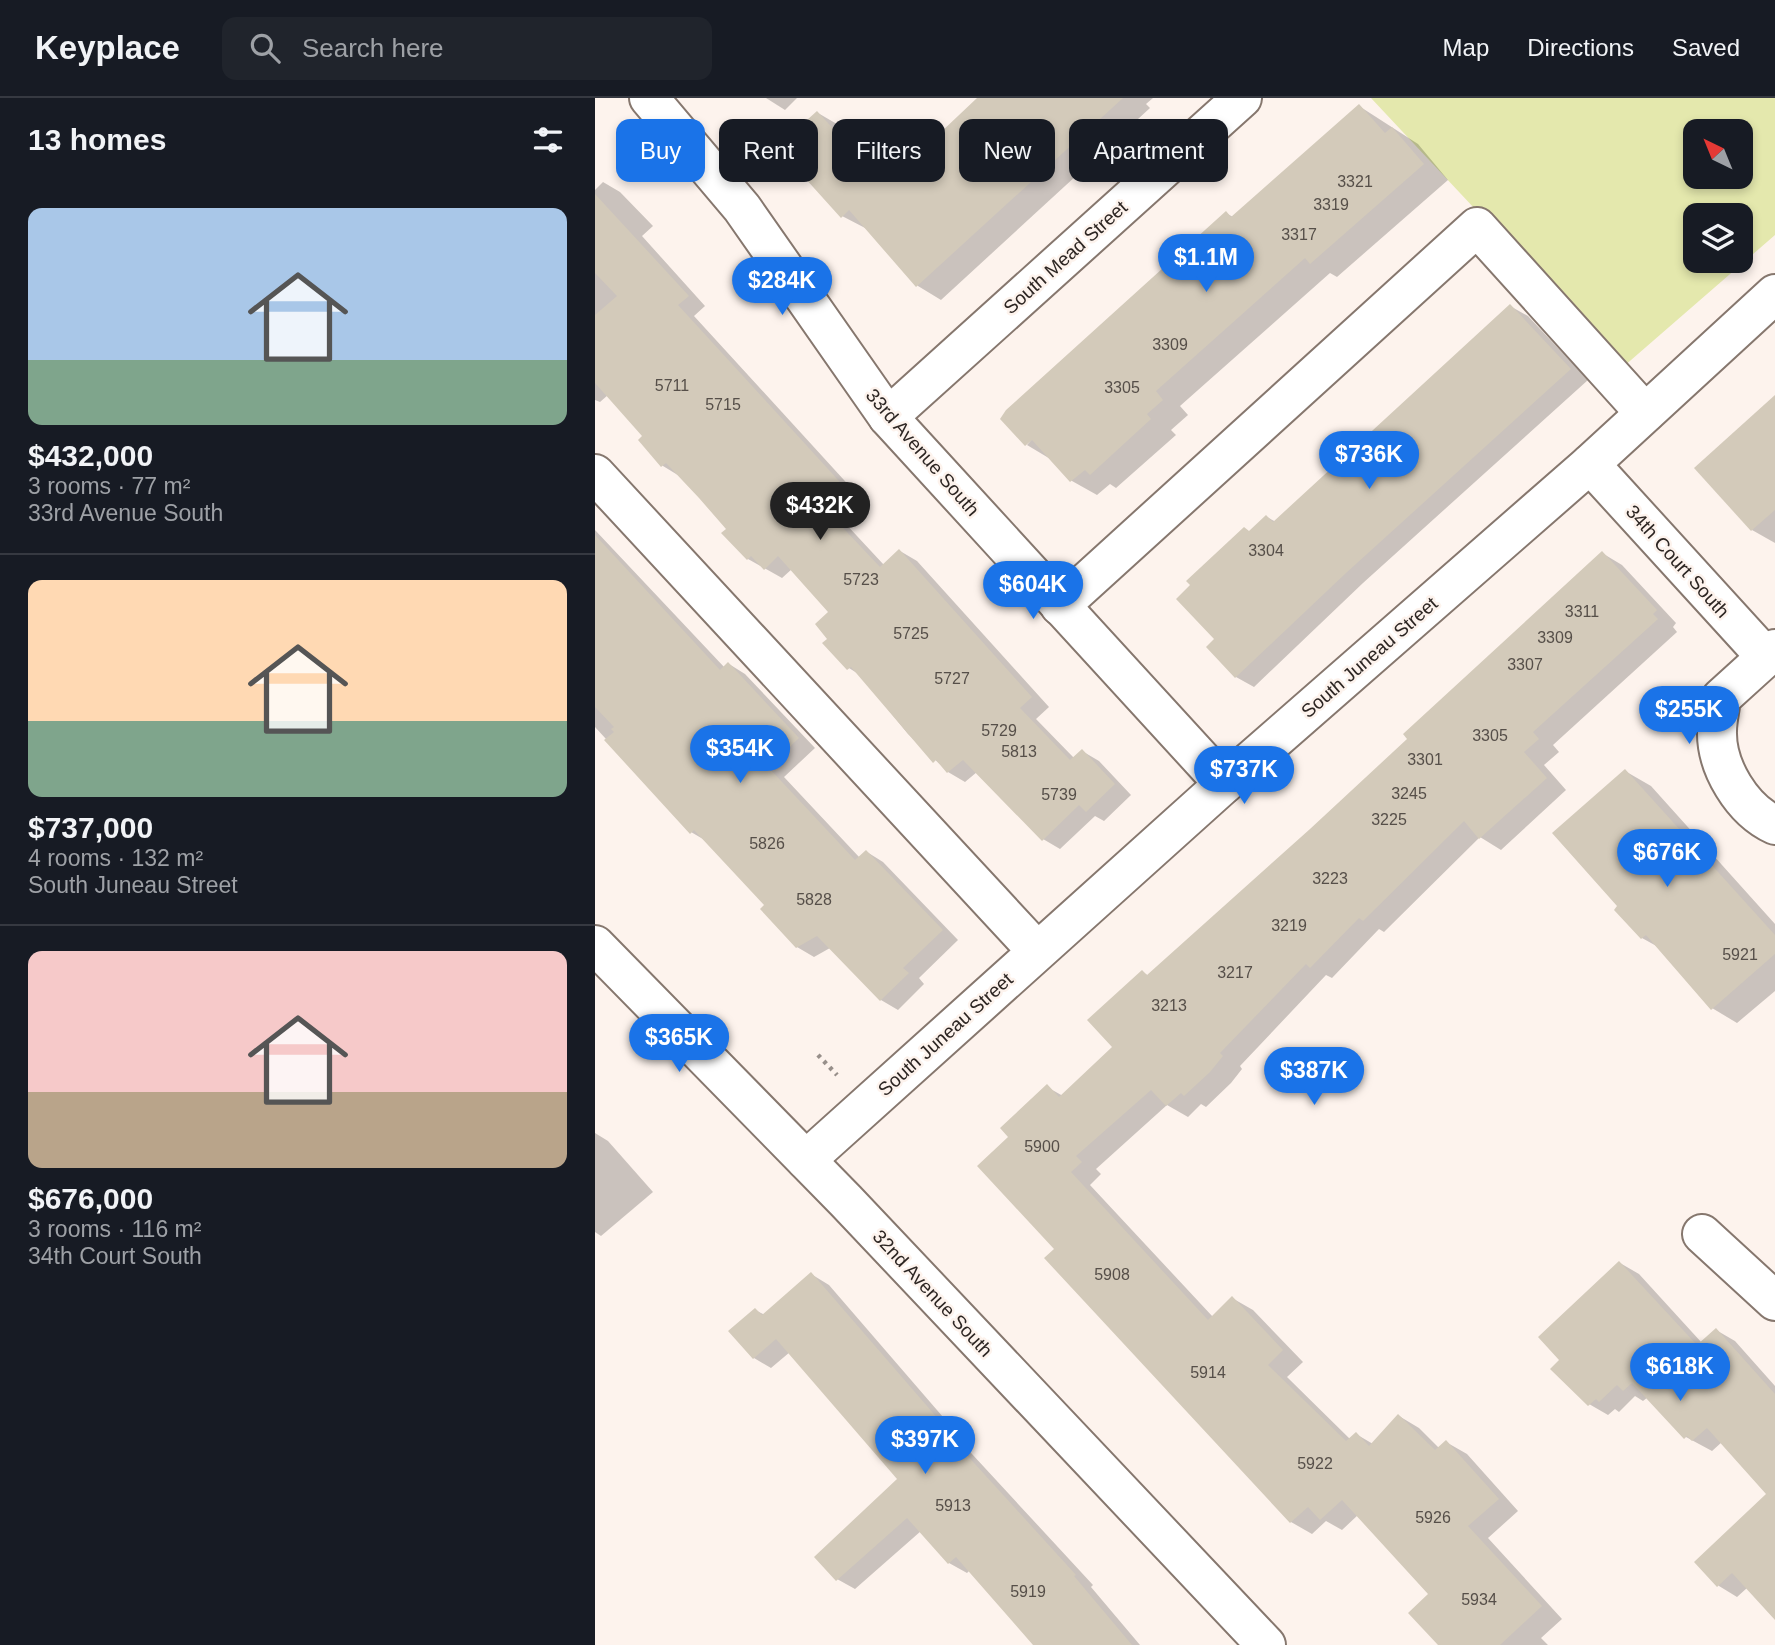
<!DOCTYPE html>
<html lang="en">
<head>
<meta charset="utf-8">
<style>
	body { margin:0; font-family:Helvetica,sans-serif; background:#20242c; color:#f1f3f6; height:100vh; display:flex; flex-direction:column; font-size:26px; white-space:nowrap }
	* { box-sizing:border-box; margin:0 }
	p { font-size:23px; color:#9ea1a6 }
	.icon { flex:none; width:38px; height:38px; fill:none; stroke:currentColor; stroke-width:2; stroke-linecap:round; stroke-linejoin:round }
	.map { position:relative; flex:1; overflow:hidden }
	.side { display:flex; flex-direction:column; background:#171b24; width:595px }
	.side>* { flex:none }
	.banner { position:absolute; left:21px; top:21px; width:665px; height:63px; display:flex; gap:14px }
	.needle { width:46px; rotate:317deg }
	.controls { position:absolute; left:1088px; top:21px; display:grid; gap:14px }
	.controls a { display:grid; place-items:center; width:70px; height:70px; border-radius:14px; background:#171b24; box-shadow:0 4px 10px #0003; font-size:35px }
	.price { position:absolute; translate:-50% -60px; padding:0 16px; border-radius:24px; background:#1a73e8; color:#fff; font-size:23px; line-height:46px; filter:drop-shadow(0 2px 4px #0008) }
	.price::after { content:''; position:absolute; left:50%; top:42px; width:21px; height:16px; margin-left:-10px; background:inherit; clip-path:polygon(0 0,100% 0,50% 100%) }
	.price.active { background:#222; color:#fff }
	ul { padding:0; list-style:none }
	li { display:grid; align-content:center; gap:14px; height:371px; padding:0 28px }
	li+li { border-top:2px solid #363941 }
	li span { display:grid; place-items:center; height:217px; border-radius:14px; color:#555 }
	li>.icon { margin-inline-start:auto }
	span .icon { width:126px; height:126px; fill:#fffc; stroke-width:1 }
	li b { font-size:30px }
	h2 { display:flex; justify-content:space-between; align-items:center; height:84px; padding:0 28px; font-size:30px }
	.pill { padding:0 24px; border-radius:14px; background:#171b24; box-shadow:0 4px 10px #0003; font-size:24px; line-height:63px }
	.pill.active { background:#1a73e8; color:#fff }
	header { display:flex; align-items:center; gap:42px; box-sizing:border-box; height:98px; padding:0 35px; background:#171b24; border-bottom:2px solid #363941 }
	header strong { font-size:33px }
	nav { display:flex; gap:38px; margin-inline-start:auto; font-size:24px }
	.search { width:490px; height:63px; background:#20242c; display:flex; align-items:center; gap:18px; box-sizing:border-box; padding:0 24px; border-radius:14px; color:#9ea1a6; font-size:26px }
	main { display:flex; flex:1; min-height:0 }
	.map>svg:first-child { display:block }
	.green { fill:#e4e8ad; fill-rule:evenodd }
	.shadow { fill:#0003 }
	.building { fill:#d3caba }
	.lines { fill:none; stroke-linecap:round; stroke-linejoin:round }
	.minor-casing { stroke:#86776e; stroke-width:42 }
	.path { stroke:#978f8a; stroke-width:4.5; stroke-dasharray:3.5 5; stroke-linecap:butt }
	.minor { stroke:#fff; stroke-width:38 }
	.labels { text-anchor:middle; stroke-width:5; stroke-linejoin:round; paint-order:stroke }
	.number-label { font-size:16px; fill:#564f49 }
	.street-label { font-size:19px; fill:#2d2623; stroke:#fdf3ed }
</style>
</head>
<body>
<header>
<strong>Keyplace</strong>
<div class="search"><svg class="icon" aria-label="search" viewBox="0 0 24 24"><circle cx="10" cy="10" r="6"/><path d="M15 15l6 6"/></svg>Search here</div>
<nav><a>Map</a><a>Directions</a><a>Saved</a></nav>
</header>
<main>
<section class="side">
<h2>13 homes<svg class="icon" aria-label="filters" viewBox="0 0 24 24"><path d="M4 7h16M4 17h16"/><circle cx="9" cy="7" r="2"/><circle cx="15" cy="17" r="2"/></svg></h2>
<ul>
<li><span style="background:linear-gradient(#a9c7e8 70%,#7fa58c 0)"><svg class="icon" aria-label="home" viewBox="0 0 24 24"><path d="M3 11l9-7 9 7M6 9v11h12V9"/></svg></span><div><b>$432,000</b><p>3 rooms · 77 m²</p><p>33rd Avenue South</p></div></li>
<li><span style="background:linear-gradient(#ffd9b3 65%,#7fa58c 0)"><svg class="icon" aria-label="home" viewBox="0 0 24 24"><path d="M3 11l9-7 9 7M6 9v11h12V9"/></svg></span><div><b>$737,000</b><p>4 rooms · 132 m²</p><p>South Juneau Street</p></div></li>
<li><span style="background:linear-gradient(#f6c9c9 65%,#b9a48a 0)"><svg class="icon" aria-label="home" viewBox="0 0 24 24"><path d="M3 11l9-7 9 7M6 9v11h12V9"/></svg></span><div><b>$676,000</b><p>3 rooms · 116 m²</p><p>34th Court South</p></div></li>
</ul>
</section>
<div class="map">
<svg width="1180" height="1547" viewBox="0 0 1180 1547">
	<rect width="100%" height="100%" fill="#fdf3ed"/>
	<path class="green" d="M776 0H1180V137L1028 269ZM1101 33H1146V79H1101ZM1101 117H1146V163H1101Z"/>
	<g class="shadow">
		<path d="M171 0H202L190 12Z"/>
		<path d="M386 0H558L551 6 555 10 346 202 323 188 272 131 247 118 223 15 247 29 291 77 340 31 347 35Z"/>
		<path d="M764 8 823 46 853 82 742 179 735 175 585 308 593 317 576 332 581 337 521 390 515 386 502 397 477 383 457 362 432 347 631 115 638 119Z"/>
		<path d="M8 84 25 94 58 128 47 138 110 208 99 218 270 405 249 424 289 467 305 453 322 463 454 609 441 621 479 660 487 653 504 663 536 697 509 723 500 718 465 751 448 741 382 674 370 684 353 674 313 636 265 577 254 570 234 541 236 514 197 471 187 480 153 461 134 431 86 379 68 368 45 342 50 338 13 297 5 304 0 302V92Z"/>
		<path d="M915 208 933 218 993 282 768 485 659 589 641 579 614 549 622 541 655 434 672 419 681 424Z"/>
		<path d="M1180 299V445L1157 432Z"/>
		<path d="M0 432 130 570 134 566 150 576 220 650 189 679 265 760 272 754 288 764 363 842 324 880 329 886 303 912 286 902 235 850 219 859 202 849 172 808 113 744 96 734 0 629Z"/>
		<path d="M1007 455 1027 467 1081 525 1078 529 1082 534 958 647 964 654 949 667 971 692 906 752 885 739 789 834 784 831 737 880 731 877 645 968 647 971 636 985 611 1009 606 1006 593 1019 572 1007 501 1071 506 1076 495 1087 618 1219 637 1200 658 1212 708 1264 692 1279 755 1341 761 1336 778 1346 804 1318 824 1330 844 1350 851 1344 872 1356 923 1413 893 1440 967 1521 946 1540 953 1547H845L836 1496 763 1417 747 1432 731 1423 717 1436 696 1424 574 1292 462 1151 416 1039 452 989 468 998 520 949 547 874 554 878 717 733Z"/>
		<path d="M1030 673 1056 688 1180 826V893L1142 925 1117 910 1065 850 1047 840Z"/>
		<path d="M0 1035 13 1043 58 1094 6 1138 0 1134Z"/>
		<path d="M1025 1165 1044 1176 1107 1245 1121 1232 1140 1243 1180 1288V1518L1152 1490 1142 1499 1124 1488 1101 1464 1174 1396 1127 1344 1117 1353 1091 1339 1053 1299 1048 1303 1040 1298 1024 1314 1020 1311 1013 1317 994 1306 967 1262Z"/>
		<path d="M216 1176 234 1187 367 1341 365 1343 498 1487 496 1489 545 1547H440L375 1472 372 1475 354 1465 326 1433 260 1491 242 1481 304 1382 195 1254 176 1270 159 1260 160 1212 170 1217Z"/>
	</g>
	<g class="building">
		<path d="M382 0H528L321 189 254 112 246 120 182 49 222 13 284 81 340 29 345 35Z"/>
		<path d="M764 6 790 35 797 29 829 66 715 166 710 160 561 293 568 302 552 316 556 321 495 377 490 372 475 384 437 342 430 348 405 321 411 312 631 113 636 119Z"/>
		<path d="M0 96 94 198 83 207 254 394 233 414 285 469 304 451 437 599 425 610 475 662 487 651 520 686 491 714 484 707 447 743 368 662 352 675 341 662 338 665 256 569 252 572 227 545 232 541 220 526 233 514 183 458 169 472 156 458 152 462 126 435 131 431 104 400 71 365 66 369 43 342 47 338 0 285V217L22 198 0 175Z"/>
		<path d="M915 206 976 271 751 475 640 580 611 549 619 541 581 501 595 487 591 483 649 429 654 433 671 417 678 424Z"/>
		<path d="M1180 297V412L1156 433 1099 370Z"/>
		<path d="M0 437 125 572 133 564 204 640 173 669 260 762 271 752 348 832 308 870 314 875 285 903 222 838 201 850 165 811 169 807 99 732 95 736 9 642 19 634 16 631 19 629 0 609Z"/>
		<path d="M1007 453 1062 512 1058 516 1063 521 938 634 944 641 929 654 952 680 884 741 869 723 768 823 764 820 715 870 711 866 625 955 628 958 615 974 589 998 586 995 571 1008 556 992 481 1058 487 1064 476 1074 613 1222 637 1198 688 1252 673 1267 751 1343 761 1334 774 1348 803 1316 840 1352 851 1342 904 1401 873 1428 947 1508 905 1547H843L813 1515 833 1496 747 1402 725 1422 713 1409 695 1425 449 1160 459 1151 382 1068 413 1039 405 1030 452 986 464 999 517 949 492 922 547 872 552 877 715 731 812 641 808 636Z"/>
		<path d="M1030 671 1180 837V856L1116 912 1051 837 1046 841 1019 812 1022 808 957 735Z"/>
		<path d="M1024 1163 1102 1247 1121 1230 1180 1296V1522L1137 1475 1122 1489 1099 1464 1171 1396 1112 1330 1097 1343 1092 1338 1089 1341 1037 1285 1028 1293 1022 1287 1004 1304 1001 1301 993 1308 955 1271 964 1262 943 1239Z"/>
		<path d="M216 1174 351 1330 349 1332 481 1477 479 1478 537 1547H438L361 1459 353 1466 312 1420 241 1483 219 1459 302 1381 181 1241 158 1261 133 1233 160 1210 167 1217Z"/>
	</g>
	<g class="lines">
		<g class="minor-casing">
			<g id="minor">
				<path d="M54 0 147 110 293 319 629 686"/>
				<path d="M293 319 647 0"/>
				<path d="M995 366 1171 559"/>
				<path d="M0 376 442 853"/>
				<path d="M465 508 882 129 1050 315"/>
				<path d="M1180 551 1126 600C1125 611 1122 622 1122 633 1121 669 1147 712 1180 727"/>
				<path d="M0 847 251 1103 671 1547"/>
				<path d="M211 1062 629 686 995 366 1180 196"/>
				<path d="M1107 1136 1180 1203"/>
			</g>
		</g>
		<path class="path" d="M223 957 242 977"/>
		<use href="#minor" class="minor"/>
	</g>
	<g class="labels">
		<g class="number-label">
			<text x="760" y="89">3321</text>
			<text x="736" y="112">3319</text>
			<text x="704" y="142">3317</text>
			<text x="575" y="252">3309</text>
			<text x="77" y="293">5711</text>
			<text x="527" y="295">3305</text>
			<text x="128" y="312">5715</text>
			<text x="671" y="458">3304</text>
			<text x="266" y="487">5723</text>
			<text x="987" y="519">3311</text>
			<text x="316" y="541">5725</text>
			<text x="960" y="545">3309</text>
			<text x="930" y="572">3307</text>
			<text x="357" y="586">5727</text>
			<text x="404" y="638">5729</text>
			<text x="895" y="643">3305</text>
			<text x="424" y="659">5813</text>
			<text x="830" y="667">3301</text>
			<text x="814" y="701">3245</text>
			<text x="464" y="702">5739</text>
			<text x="794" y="727">3225</text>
			<text x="172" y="751">5826</text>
			<text x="735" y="786">3223</text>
			<text x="219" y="807">5828</text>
			<text x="694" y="833">3219</text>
			<text x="1145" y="862">5921</text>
			<text x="640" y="880">3217</text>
			<text x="574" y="913">3213</text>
			<text x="447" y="1054">5900</text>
			<text x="517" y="1182">5908</text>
			<text x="613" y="1280">5914</text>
			<text x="720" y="1371">5922</text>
			<text x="358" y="1413">5913</text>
			<text x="838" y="1425">5926</text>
			<text x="433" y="1499">5919</text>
			<text x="884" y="1507">5934</text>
		</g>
		<g class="street-label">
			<text transform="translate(470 159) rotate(-42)" y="7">South Mead Street</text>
			<text transform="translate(328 354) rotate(49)" y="7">33rd Avenue South</text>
			<text transform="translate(1083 463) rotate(48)" y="7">34th Court South</text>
			<text transform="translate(774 559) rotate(-41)" y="7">South Juneau Street</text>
			<text transform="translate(350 936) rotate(-42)" y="7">South Juneau Street</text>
			<text transform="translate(338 1195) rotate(47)" y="7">32nd Avenue South</text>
		</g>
	</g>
</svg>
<div class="controls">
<a><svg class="needle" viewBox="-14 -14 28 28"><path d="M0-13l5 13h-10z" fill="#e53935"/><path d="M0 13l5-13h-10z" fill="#9ea1a6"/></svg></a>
<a><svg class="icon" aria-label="layers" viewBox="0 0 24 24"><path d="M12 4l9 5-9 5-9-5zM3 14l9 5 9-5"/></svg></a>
</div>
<b class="price" style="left:611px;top:196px">$1.1M</b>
<b class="price" style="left:187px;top:219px">$284K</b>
<b class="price" style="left:774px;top:393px">$736K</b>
<b class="price active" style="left:225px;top:444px">$432K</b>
<b class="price" style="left:438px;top:523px">$604K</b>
<b class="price" style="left:1094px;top:648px">$255K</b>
<b class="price" style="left:145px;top:687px">$354K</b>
<b class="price" style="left:649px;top:708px">$737K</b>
<b class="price" style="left:1072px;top:791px">$676K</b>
<b class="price" style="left:84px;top:976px">$365K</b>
<b class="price" style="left:719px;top:1009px">$387K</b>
<b class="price" style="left:1085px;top:1305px">$618K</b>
<b class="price" style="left:330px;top:1378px">$397K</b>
<div class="banner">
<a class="pill active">Buy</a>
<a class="pill">Rent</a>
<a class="pill">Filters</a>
<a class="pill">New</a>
<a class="pill">Apartment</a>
</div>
</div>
</main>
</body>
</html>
